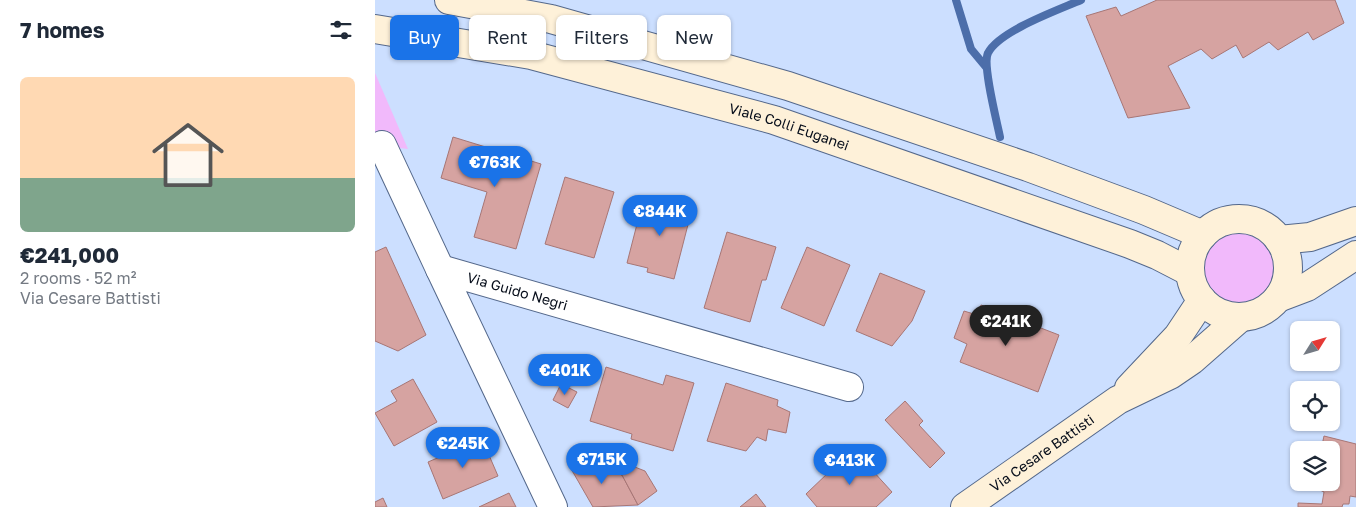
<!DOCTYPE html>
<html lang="en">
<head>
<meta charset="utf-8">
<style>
	body { margin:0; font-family:"Golos Text",sans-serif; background:#f6f6f7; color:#1f2937; height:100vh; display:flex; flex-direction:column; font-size:19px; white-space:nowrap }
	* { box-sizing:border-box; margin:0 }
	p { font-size:16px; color:#747a83 }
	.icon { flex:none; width:28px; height:28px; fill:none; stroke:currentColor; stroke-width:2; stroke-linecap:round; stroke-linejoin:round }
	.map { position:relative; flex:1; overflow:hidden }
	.panel { display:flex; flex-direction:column; background:#fff; width:375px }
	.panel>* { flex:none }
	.banner { position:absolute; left:15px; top:15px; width:475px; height:45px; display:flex; gap:10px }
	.needle { width:32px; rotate:53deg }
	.controls { position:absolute; left:915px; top:321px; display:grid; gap:10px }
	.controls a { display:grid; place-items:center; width:50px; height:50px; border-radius:8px; background:#fff; box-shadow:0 1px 4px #0004; font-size:25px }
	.price { position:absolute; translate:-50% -42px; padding:0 11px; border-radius:18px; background:#1a73e8; color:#fff; font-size:16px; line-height:32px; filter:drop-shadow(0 1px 2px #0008) }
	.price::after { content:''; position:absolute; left:50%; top:30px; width:15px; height:11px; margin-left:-8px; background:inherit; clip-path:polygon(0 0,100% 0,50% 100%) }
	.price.on { background:#222; color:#fff }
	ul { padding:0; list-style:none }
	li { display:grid; align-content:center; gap:10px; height:265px; padding:0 20px }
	li span { display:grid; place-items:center; height:155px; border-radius:8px; color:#555 }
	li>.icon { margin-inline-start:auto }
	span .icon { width:90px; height:90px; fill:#fffc; stroke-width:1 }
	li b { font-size:21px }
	h2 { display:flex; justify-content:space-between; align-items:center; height:60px; padding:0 20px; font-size:21px }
	.tag { padding:0 18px; border-radius:8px; background:#fff; box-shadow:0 1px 4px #0004; font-size:18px; line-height:45px }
	.tag.on { background:#1a73e8; color:#fff }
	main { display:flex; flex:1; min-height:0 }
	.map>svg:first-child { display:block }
	.green { fill:#f1b9fb }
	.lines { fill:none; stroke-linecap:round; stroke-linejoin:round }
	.stream { stroke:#4c6eaa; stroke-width:8 }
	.building { fill:#d6a3a1; stroke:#a77675 }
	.street-casing { stroke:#54688b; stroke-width:30 }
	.secondary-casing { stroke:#54688b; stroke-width:30 }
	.street { stroke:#fff; stroke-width:28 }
	.secondary { stroke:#fef1d9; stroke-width:28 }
	.labels { text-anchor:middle; stroke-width:4; stroke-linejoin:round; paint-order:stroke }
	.street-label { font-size:14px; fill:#060d1a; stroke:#ccdfff }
</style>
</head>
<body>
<main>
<section class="panel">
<h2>7 homes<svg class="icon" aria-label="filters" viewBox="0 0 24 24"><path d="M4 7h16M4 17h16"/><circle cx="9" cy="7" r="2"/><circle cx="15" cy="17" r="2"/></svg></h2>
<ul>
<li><span style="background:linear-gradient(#ffd9b3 65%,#7fa58c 0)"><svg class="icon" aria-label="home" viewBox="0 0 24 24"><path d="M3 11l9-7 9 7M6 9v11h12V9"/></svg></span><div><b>€241,000</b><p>2 rooms · 52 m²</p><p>Via Cesare Battisti</p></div></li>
</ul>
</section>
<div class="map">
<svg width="981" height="507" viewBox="0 0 981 507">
	<rect width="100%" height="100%" fill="#ccdfff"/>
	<g class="green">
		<path d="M0 73 33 149 0 145Z"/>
		<circle cx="863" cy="267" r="37"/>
	</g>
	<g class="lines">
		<g class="stream">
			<path d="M581 0 596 49 611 67"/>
			<path d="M625 137C622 122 607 64 613 53 624 31 683 10 706 0"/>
		</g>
	</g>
	<g class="building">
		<path d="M782 0H960L969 23 938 40 933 32 903 50 894 42 868 58 861 45 837 59 826 49 793 66 815 108 753 118 711 16 741 7 746 16Z"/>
		<path d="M78 137 166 164 141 249 99 237 112 192 66 178Z"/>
		<path d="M190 177 239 192 219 258 170 244Z"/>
		<path d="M269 197 317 209 299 279 272 272 273 268 252 263Z"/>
		<path d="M352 232 401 247 391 280H387L375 322 329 308Z"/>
		<path d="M11 247 51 335 23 351 0 341V252Z"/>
		<path d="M432 247 475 265 449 326 406 308Z"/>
		<path d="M505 273 550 291 537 321 517 346 481 331Z"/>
		<path d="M606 305 684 335 663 392 585 362 592 344 579 338 589 311 602 315Z"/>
		<path d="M231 367 288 385 291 375 319 383 298 451 256 439 257 434 215 421Z"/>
		<path d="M38 379 62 422 19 446 0 413 22 401 16 391Z"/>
		<path d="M351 383 403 400 402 406 415 412 411 433 393 429 391 441 382 437 371 451 332 441Z"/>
		<path d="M186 384 202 392 193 408 178 400Z"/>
		<path d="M530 401 548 421 544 425 570 453 555 468 510 420Z"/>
		<path d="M949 436 981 444V497L975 496 974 504H968L967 507H923V503L947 504 949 492 939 487 940 482H956V450H946Z"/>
		<path d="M107 439 123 476 68 499 53 462Z"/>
		<path d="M478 449 517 492 501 507H442L431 494Z"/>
		<path d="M214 454 226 467 247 475 263 505 218 507 195 467Z"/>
		<path d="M247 462 270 471 282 491 263 505 247 475 241 473Z"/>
		<path d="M134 493 141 507H104Z"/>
		<path d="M381 494 391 507H365Z"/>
		<path d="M8 498 12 507H0V502Z"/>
	</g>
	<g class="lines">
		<g class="street-casing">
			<g id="street">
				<path d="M7 145 65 269"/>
				<path id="s1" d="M178 507 65 269 474 387"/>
			</g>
		</g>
		<g class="secondary-casing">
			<g id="secondary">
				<path d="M74 0 176 19 413 86 653 167 769 210 828 235"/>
				<path id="s2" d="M0 29 156 55 399 120 755 244 782 255 815 272"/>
				<circle cx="864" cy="268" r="49"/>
				<path d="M904 240 935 237 981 221"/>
				<path d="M903 298 932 287 981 255"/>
				<path d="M754 388 803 336 827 300"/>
				<path id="s3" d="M590 507 743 400 795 375 817 360 866 317"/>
			</g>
		</g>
		<use href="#street" class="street"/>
		<use href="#secondary" class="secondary"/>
	</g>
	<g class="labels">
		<g class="street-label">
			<text dy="5" stroke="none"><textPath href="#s2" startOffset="426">Viale Colli Euganei</textPath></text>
			<text dy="5" stroke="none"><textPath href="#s1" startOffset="344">Via Guido Negri</textPath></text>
			<text dy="5" stroke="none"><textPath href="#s3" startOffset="94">Via Cesare Battisti</textPath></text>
		</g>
	</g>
</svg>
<div class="controls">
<a><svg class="needle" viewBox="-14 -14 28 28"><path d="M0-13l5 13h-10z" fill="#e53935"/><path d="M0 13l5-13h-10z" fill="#747a83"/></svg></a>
<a><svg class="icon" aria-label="locate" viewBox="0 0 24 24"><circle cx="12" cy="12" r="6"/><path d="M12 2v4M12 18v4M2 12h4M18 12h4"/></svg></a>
<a><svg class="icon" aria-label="layers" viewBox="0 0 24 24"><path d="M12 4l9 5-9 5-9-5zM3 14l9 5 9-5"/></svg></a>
</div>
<b class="price" style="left:120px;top:188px">€763K</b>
<b class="price" style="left:285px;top:237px">€844K</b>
<b class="price on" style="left:631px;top:347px">€241K</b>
<b class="price" style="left:190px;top:396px">€401K</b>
<b class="price" style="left:88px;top:469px">€245K</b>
<b class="price" style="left:227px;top:485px">€715K</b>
<b class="price" style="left:475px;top:486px">€413K</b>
<div class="banner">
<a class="tag on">Buy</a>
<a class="tag">Rent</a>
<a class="tag">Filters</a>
<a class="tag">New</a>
</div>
</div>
</main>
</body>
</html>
